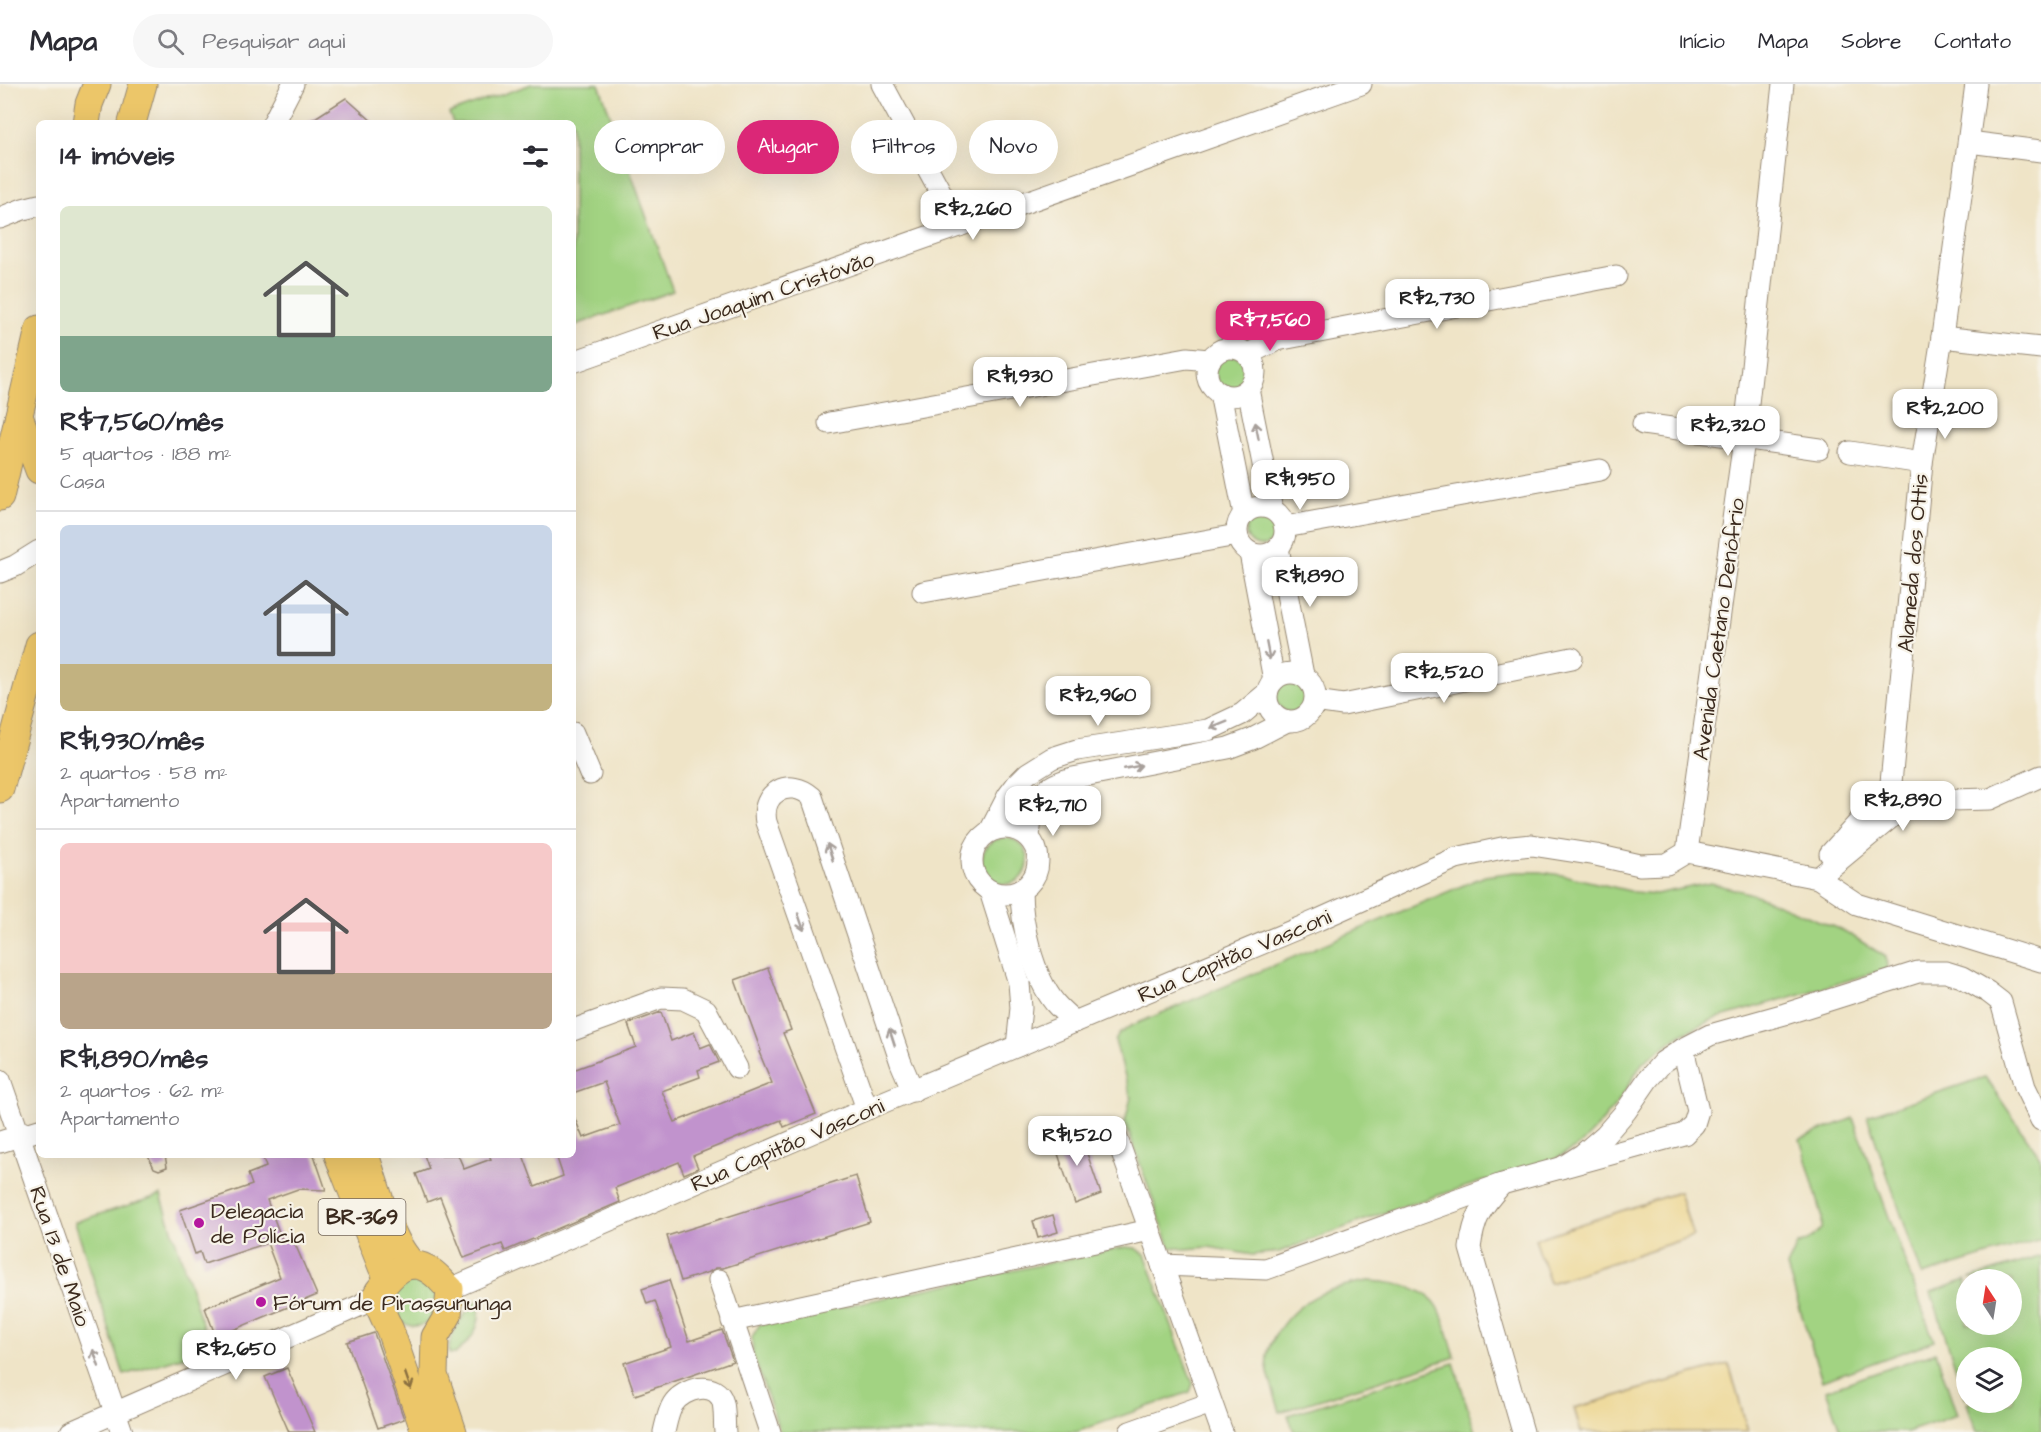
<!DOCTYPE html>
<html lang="pt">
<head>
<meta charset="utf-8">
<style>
	body { margin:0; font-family:"Architects Daughter",sans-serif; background:#f7f7f7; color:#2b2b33; height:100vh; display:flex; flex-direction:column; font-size:22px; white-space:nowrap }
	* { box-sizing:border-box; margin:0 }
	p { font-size:20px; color:#7c7c81 }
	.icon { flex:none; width:33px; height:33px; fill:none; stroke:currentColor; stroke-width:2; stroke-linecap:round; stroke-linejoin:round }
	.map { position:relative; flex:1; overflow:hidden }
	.side { position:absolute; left:36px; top:36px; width:540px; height:1038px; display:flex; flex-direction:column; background:#fff; border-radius:9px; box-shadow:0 6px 24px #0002 }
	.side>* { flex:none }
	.top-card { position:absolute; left:594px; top:36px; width:570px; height:54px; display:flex; gap:12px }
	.needle { width:39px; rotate:348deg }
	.fabs { position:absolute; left:1956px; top:1185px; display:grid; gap:12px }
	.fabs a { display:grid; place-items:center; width:66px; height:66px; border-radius:50%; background:#fff; box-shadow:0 6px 24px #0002; font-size:30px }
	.price { position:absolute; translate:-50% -51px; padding:0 14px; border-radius:12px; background:#fff; color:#222; font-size:20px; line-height:39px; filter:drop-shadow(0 2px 3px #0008) }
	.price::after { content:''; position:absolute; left:50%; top:36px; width:18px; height:14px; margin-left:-9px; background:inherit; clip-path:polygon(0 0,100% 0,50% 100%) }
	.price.selected { background:#db2777; color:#fff }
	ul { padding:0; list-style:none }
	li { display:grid; align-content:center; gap:12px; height:318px; padding:0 24px }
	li+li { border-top:2px solid #e1e1e2 }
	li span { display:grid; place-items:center; height:186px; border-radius:9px; color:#555 }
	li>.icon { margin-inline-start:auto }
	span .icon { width:108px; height:108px; fill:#fffc; stroke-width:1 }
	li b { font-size:26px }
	h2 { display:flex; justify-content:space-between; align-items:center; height:72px; padding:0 24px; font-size:26px }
	.tag { padding:0 21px; border-radius:27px; background:#fff; box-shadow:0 6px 24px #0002; font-size:21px; line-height:54px }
	.tag.selected { background:#db2777; color:#fff }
	header { display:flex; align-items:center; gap:36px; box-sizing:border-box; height:84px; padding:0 30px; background:#fff; border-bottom:2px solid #e1e1e2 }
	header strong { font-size:28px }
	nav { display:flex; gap:33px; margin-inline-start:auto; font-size:21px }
	.search { width:420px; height:54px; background:#f7f7f7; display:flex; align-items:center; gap:15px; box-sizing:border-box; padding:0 21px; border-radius:33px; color:#7c7c81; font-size:22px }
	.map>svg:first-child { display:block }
	.green { fill:#a2d382; stroke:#6e7e50; stroke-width:1.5 }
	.sand { fill:#eeda9e; stroke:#94825e; stroke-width:1.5 }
	.building { fill:#c193cd }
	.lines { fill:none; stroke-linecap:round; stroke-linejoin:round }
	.minor-casing { stroke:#958772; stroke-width:23 }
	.major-casing { stroke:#958772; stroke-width:29 }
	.minor { stroke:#fff; stroke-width:21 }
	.major { stroke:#ecc669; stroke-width:27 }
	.oneway { stroke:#a79f9a }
	.oneway2 { stroke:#8b7040 }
	.poi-dot { fill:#b5179e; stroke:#f7f3e8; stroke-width:2 }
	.labels { text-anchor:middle; stroke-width:4.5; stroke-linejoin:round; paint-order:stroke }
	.shield { fill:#f7f3e8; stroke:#73665b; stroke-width:1.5 }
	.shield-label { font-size:21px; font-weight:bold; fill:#3b2a1e }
	.street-label { font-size:22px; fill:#3b2a1e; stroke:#f7f3e8 }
	.poi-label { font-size:22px; fill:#3b2a1e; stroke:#f7f3e8; text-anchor:start }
</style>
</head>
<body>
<header>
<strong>Mapa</strong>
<div class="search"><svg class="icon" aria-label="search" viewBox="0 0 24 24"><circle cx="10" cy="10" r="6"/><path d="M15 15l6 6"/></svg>Pesquisar aqui</div>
<nav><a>Início</a><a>Mapa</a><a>Sobre</a><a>Contato</a></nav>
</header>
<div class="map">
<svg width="2041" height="1348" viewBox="0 0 2041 1348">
	<rect width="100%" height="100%" fill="#f7f3e8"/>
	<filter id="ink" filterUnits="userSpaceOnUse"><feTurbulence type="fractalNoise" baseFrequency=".0167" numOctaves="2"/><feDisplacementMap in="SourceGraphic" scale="12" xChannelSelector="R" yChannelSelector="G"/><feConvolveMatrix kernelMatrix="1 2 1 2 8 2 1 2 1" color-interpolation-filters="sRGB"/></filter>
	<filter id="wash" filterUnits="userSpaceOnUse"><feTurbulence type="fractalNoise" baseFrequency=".008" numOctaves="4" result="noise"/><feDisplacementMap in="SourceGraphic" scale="24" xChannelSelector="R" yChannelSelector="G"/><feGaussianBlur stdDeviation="1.35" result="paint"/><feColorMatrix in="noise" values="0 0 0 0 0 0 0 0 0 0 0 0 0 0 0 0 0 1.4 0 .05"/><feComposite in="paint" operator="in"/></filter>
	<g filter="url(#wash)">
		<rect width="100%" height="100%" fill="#efe4c7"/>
		<g class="green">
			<path d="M532 0H599L673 207 573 242V39H453L449 29Z"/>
			<circle cx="1231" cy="288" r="16"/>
			<circle cx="1261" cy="447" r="15"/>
			<circle cx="1291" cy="613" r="15"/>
			<circle cx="1005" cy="777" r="23"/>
			<path d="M1515 788H1541L1567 792 1634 808 1656 810 1711 799 1756 811 1846 848 1886 873 1887 885 1714 935 1681 950 1643 978 1618 1018 1601 1039 1580 1061 1555 1075 1394 1125 1279 1168 1252 1171 1209 1163 1185 1165 1170 1163 1125 1038 1131 1013 1115 957 1119 950 1131 942 1485 792Z"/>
			<path d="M1985 993 2041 1074V1155L1922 1191 1867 1032Z"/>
			<path d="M1853 1034 1934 1257 1822 1297 1787 1183 1797 1161 1806 1158 1822 1145V1131L1800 1055Z"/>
			<path d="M161 1111 210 1264 124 1291 75 1138Z"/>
			<path d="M1125 1163 1135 1164 1145 1170 1193 1300 1190 1308 1076 1348H780L753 1271 752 1253 760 1240Z"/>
			<path d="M2041 1172V1348H1977L1967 1319 2012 1318V1274H1966V1316L1931 1208 1966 1196V1240H2012V1196L1969 1195Z"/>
			<circle cx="415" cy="1219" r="23"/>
			<path d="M1369 1197C1390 1198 1426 1202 1438 1223 1446 1238 1450 1257 1455 1273L1280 1328C1276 1313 1269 1298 1267 1283 1265 1272 1270 1260 1275 1252 1297 1215 1328 1203 1369 1197Z"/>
			<path d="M476 1217 479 1219C482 1242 472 1256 455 1270H449C448 1250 463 1231 476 1217Z"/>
			<path d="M1936 1268 1957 1331 1907 1348H1841L1826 1306Z"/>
			<path d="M1454 1279 1475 1348H1294L1288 1331Z"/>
		</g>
		<g class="sand">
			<path d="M1679 1108 1693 1152 1550 1199 1535 1155Z"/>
			<path d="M1729 1280 1748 1348H1581L1574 1324Z"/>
		</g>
		<g id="blocks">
			<g class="building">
				<path d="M346 14 374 39H307Z"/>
				<path d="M768 884 791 946 783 949 816 1030 784 1043 781 1036 693 1072 698 1084 684 1090 679 1078 615 1104 620 1118 505 1167 502 1160 464 1174 440 1113 427 1118 416 1090 429 1085 424 1071H458L464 1085 491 1075 489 1071H523L535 1103 563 1092 556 1071H573V1030L583 1054 620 1041 604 998 573 1009V986L636 963 628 940 661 928 671 957 694 948 700 964 710 960 719 978 698 986 700 993 662 1007 675 1038 772 999 759 968 761 967 735 896Z"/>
				<path d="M1079 1046 1101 1110 1075 1120 1053 1055Z"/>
				<path d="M148 1071H165L167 1083 159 1086 154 1084Z"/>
				<path d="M262 1071H314L326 1106 298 1105 267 1116 282 1156 292 1153 317 1211 216 1253 205 1224 280 1193 267 1159 204 1180 200 1168 195 1170 180 1126 252 1101 248 1090 266 1083Z"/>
				<path d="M856 1092 870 1138 723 1184H716L709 1188 681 1197 667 1152Z"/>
				<path d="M1053 1131 1058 1148 1038 1154 1033 1137Z"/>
				<path d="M669 1196 689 1257 722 1246 733 1277 635 1311 624 1279 671 1263 655 1217 647 1220 642 1205Z"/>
				<path d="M374 1249 404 1335 378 1344 347 1258Z"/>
				<path d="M287 1284 315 1348H289L265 1293Z"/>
			</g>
		</g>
	</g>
	<g filter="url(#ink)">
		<use href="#blocks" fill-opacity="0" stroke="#958772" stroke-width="1.5"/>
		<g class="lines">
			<g class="minor-casing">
				<g id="minor">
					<path d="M882 0 959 142"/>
					<path d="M273 39 293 0"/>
					<path d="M1969 58 2041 67"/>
					<path d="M0 134 23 125 39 121"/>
					<path d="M1942 253 2041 264"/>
					<circle cx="1231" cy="288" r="24"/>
					<path d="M1248 270 1277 256 1616 192"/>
					<path d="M573 278 1361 0"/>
					<path d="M1248 305 1272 425"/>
					<path d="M1220 309 1244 430"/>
					<path d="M829 339 1187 274 1209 276"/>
					<path d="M1643 340 1819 365"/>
					<path d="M1850 368 1922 379"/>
					<circle cx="1261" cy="447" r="24"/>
					<path d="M1285 443 1600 386"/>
					<path d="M1278 464 1303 591"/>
					<path d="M1250 469 1274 596"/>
					<path d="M0 488 15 482 39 467"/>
					<path d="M923 508 1237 451"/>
					<circle cx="1291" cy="613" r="24"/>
					<path d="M1315 617 1343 621 1572 574"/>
					<path d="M573 649 590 690"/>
					<path d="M1890 709 1922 379 1942 253 1976 0"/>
					<path d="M1890 709 1911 717 1990 715 2041 692"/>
					<circle cx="1005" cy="777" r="33"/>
					<path d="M990 747 1008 712 1017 700 1028 689 1052 674 1077 666 1208 646 1242 630 1267 609"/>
					<path d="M1029 753C1032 719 1038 703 1073 694L1228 664 1252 655 1287 637"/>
					<path d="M1687 768 1744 356 1783 0"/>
					<path d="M1830 770 1859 738 1890 709"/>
					<path d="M1818 794 1911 717"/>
					<path d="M1021 806C1021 840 1033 892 1055 919 1061 926 1068 932 1075 938"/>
					<path d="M990 807 1019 899 1021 924 1017 962"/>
					<path d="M573 946 661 914 683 915 706 926 737 984"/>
					<path d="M0 996 122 1348"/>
					<path d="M867 1025 766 738C760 708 790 693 812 713L901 979 913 1007"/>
					<path d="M1114 1046 1222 1348"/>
					<path d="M0 1058 39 1046"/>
					<path d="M1561 1084 1583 1070 1605 1051 1626 1027 1648 995 1663 978 1683 965 1710 951 1785 930 1918 888H1946L1962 893 1988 908 2001 918 2025 1003 2041 1036"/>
					<path d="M1501 1101C1481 1123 1474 1134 1470 1164L1523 1348"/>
					<path d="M1162 1181 1266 1185 1502 1100 1684 1050 1694 1040 1698 1027 1683 965"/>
					<path d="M719 1196 770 1348"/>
					<path d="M450 1205 867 1025 1318 836 1456 774 1502 764 1532 761 1596 771 1640 781 1667 780 1687 768 1818 794 1857 820 2041 877"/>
					<path d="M732 1237 1150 1146"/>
					<path d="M71 1348 361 1221 378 1208"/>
					<path d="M664 1348C666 1340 668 1328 673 1320 683 1304 717 1295 723 1319 725 1328 724 1339 725 1348"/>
					<path d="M1130 1348 1211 1319"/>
				</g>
			</g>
			<g class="major-casing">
				<g id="major">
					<path d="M86 39 89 20 97 0"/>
					<path d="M132 39 143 0"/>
					<path d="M19 332 39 386"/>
					<path d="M0 413 39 245"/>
					<path d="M0 705 39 561"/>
					<path d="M338 1071 382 1183 389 1194"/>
					<path d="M365 1071C376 1101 390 1161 414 1181"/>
					<path d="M425 1348 390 1246 379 1222 378 1208C392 1190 408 1170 432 1188 439 1193 444 1200 450 1205L448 1231 435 1253 434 1291 453 1348"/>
				</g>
			</g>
			<use href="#minor" class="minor"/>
			<use href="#major" class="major"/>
		</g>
		<defs><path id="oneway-shaft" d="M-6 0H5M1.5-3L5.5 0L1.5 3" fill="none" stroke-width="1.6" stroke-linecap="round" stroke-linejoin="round" transform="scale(1.5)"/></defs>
		<g class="oneway">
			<use href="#oneway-shaft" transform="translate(1257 347) rotate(-101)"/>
			<use href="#oneway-shaft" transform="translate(1268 567) rotate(79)"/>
			<use href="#oneway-shaft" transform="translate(1219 641) rotate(158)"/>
			<use href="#oneway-shaft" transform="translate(1133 683) rotate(-11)"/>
			<use href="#oneway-shaft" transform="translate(830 768) rotate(-108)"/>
			<use href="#oneway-shaft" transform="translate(801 838) rotate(71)"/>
			<use href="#oneway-shaft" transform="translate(892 953) rotate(-108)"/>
			<use href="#oneway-shaft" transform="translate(96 1274) rotate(-109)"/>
		</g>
		<use class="oneway2" href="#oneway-shaft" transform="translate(408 1297) rotate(71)"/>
	</g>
	<g class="poi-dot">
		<circle cx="199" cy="1139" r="6"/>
		<circle cx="261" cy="1218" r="6"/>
	</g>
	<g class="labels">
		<rect class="shield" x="318.5" y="1115" width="87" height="36" rx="4.5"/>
		<g class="shield-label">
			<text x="362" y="1140">BR-369</text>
		</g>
		<g class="street-label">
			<text transform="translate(763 211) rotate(-19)" y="8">Rua Joaquim Cristóvão</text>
			<text transform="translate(1912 479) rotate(-85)" y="8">Alameda dos Ottis</text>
			<text transform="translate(1718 545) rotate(-82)" y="8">Avenida Caetano Denófrio</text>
			<text transform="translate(1234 871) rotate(-23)" y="8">Rua Capitão Vasconi</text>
			<text transform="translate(787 1060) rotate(-23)" y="8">Rua Capitão Vasconi</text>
			<text transform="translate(61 1172) rotate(71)" y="8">Rua 13 de Maio</text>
		</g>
		<g class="poi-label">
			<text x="211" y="1134">Delegacia<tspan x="211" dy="25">de Polícia</tspan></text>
			<text x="273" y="1226">Fórum de Pirassununga</text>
		</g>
	</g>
</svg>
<div class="fabs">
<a><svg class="needle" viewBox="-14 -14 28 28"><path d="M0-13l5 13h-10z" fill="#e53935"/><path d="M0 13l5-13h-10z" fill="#7c7c81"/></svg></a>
<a><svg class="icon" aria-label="layers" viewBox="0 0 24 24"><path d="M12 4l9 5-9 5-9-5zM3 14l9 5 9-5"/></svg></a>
</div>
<b class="price" style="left:973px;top:157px">R$2,260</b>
<b class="price" style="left:1437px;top:246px">R$2,730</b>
<b class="price selected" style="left:1270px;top:268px">R$7,560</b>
<b class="price" style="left:1020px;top:324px">R$1,930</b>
<b class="price" style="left:1945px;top:356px">R$2,200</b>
<b class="price" style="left:1728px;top:373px">R$2,320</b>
<b class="price" style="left:1300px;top:427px">R$1,950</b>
<b class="price" style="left:1310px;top:524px">R$1,890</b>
<b class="price" style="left:1444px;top:620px">R$2,520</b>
<b class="price" style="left:1098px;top:643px">R$2,960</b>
<b class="price" style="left:1903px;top:748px">R$2,890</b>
<b class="price" style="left:1053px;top:753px">R$2,710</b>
<b class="price" style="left:1077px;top:1083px">R$1,520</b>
<b class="price" style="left:236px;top:1297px">R$2,650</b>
<div class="top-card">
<a class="tag">Comprar</a>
<a class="tag selected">Alugar</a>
<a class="tag">Filtros</a>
<a class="tag">Novo</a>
</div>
<section class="side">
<h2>14 imóveis<svg class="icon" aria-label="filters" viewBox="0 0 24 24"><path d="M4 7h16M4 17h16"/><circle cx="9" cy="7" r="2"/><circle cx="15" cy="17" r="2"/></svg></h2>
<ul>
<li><span style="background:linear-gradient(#dfe7d0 70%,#7fa58c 0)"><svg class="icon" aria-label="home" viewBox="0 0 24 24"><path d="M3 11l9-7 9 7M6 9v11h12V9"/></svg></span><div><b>R$7,560/mês</b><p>5 quartos · 188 m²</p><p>Casa</p></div></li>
<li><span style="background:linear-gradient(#c9d6e8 75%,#c2b280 0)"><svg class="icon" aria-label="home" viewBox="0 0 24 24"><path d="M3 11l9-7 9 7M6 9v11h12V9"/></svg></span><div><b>R$1,930/mês</b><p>2 quartos · 58 m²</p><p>Apartamento</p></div></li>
<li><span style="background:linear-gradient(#f6c9c9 70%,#b9a48a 0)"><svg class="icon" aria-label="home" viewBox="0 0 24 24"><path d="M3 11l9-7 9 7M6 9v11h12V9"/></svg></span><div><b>R$1,890/mês</b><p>2 quartos · 62 m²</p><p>Apartamento</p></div></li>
</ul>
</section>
</div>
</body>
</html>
